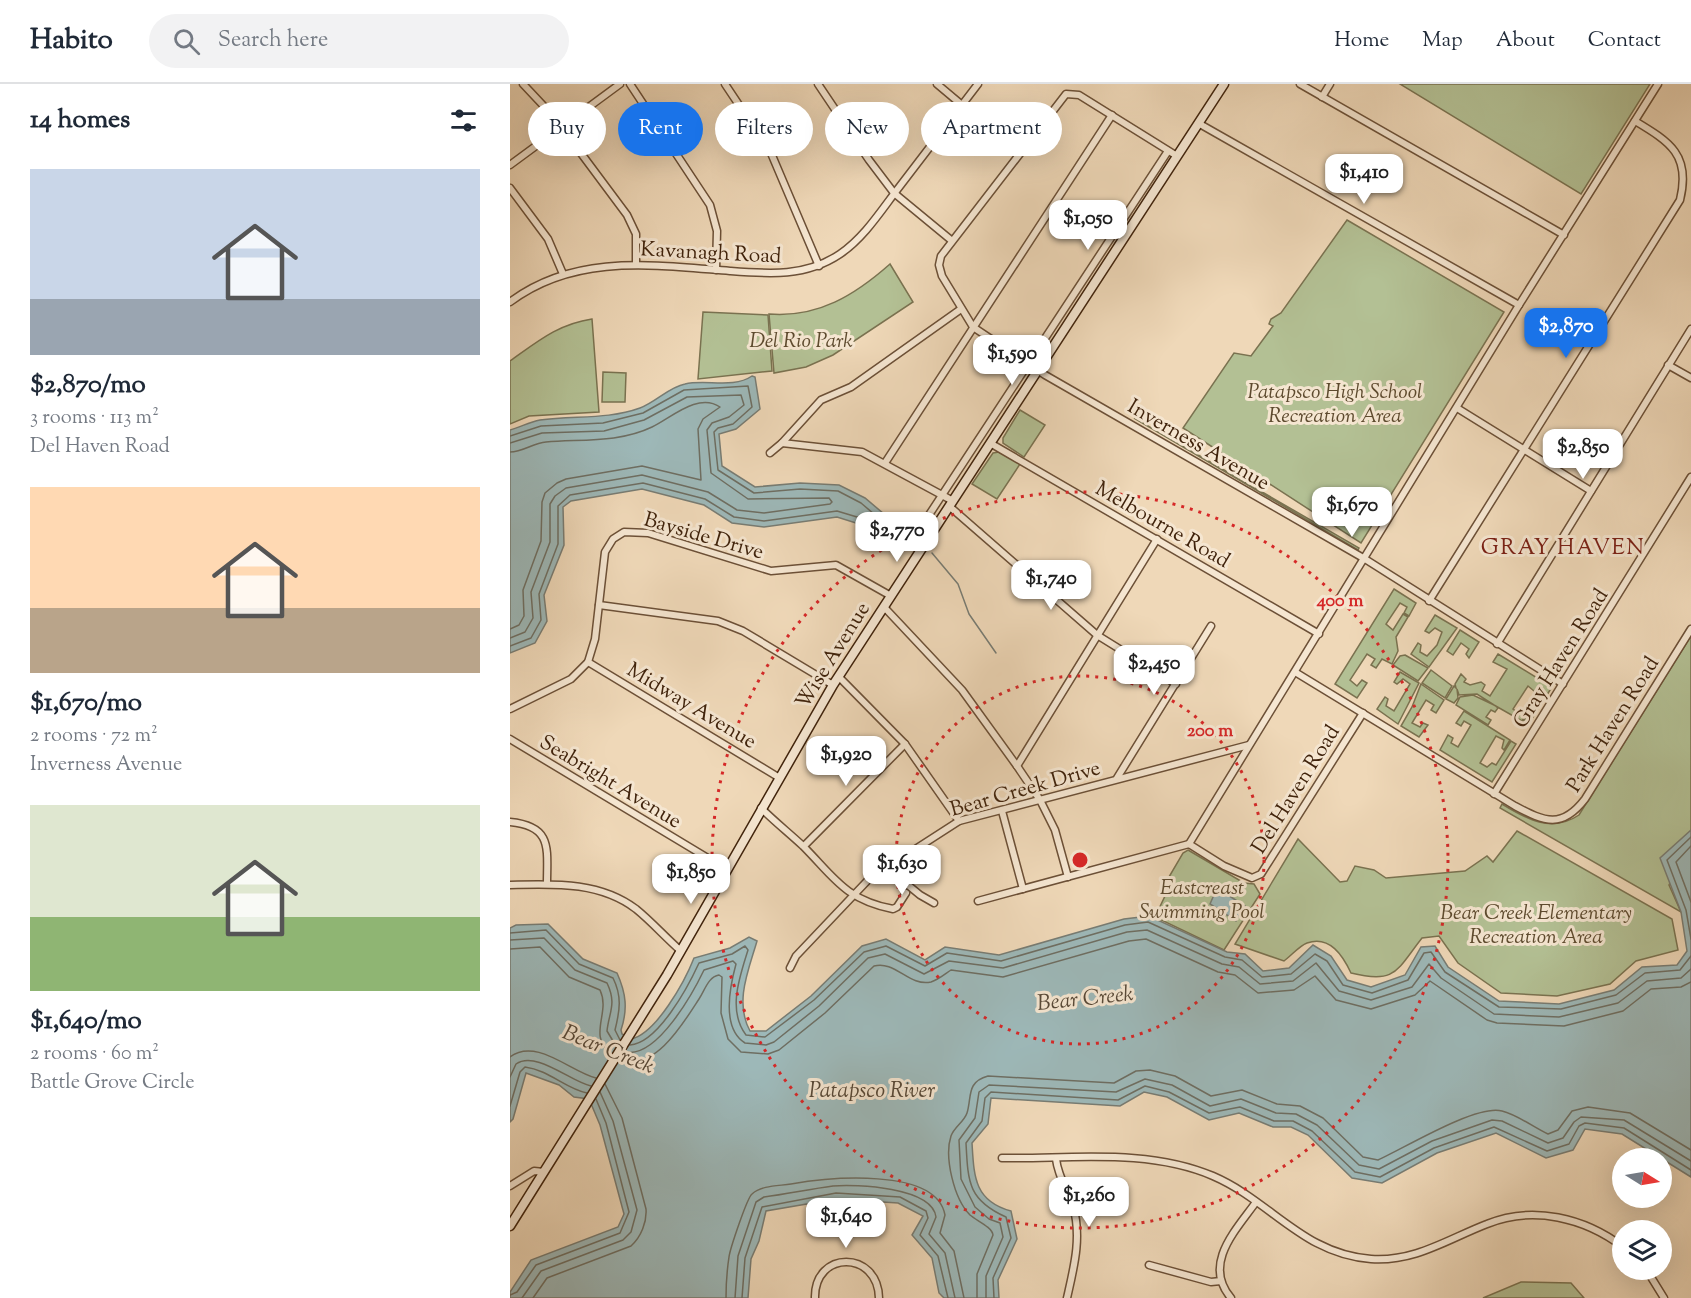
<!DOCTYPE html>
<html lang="en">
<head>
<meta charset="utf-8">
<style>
	body { margin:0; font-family:"Sorts Mill Goudy",serif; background:#f2f2f3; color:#1f2937; height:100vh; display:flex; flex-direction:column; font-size:22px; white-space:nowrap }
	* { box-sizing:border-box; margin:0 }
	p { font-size:20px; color:#747a83 }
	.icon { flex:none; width:33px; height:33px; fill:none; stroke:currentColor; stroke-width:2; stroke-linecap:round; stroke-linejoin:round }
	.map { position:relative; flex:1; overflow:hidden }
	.drawer { display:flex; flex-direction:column; background:#fff; width:510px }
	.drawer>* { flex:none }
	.guide { position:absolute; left:18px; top:18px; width:570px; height:54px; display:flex; gap:12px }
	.needle { width:39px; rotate:101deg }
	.controls { position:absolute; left:1102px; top:1064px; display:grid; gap:12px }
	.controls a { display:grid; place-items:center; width:60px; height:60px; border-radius:50%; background:#fff; box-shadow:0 6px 24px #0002; font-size:30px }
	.price { position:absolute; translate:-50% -51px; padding:0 14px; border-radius:12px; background:#fff; color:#222; font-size:20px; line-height:39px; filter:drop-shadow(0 2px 3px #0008) }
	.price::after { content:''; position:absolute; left:50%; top:36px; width:18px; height:14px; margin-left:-9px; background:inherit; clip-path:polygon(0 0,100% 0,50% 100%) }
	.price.current { background:#1a73e8; color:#fff }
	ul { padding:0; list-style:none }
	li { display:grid; align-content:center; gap:12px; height:318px; padding:0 30px }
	li span { display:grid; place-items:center; height:186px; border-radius:0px; color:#555 }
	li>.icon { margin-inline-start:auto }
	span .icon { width:108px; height:108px; fill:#fffc; stroke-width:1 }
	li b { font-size:26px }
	h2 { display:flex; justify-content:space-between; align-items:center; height:72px; padding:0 30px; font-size:26px }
	.pill { padding:0 21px; border-radius:27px; background:#fff; box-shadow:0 6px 24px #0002; font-size:21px; line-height:54px }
	.pill.current { background:#1a73e8; color:#fff }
	header { display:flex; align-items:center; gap:36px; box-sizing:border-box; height:84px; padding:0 30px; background:#fff; border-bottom:2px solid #e0e1e3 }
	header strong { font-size:28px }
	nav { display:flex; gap:33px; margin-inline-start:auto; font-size:21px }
	.search { width:420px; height:54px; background:#f2f2f3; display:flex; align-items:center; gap:15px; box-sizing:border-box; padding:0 21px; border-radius:33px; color:#747a83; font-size:22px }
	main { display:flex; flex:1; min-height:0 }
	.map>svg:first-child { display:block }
	.green { fill:#b3c094; stroke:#7a7250; stroke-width:1.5 }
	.water { fill:#9db8b8; stroke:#787c73; stroke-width:1.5 }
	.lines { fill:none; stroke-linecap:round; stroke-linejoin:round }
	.shore { stroke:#6e6e62; stroke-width:1.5 }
	.stream { stroke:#787c73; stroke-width:1.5 }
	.street-casing { stroke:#6c5037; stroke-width:9 }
	.secondary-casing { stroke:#40230c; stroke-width:11 }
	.street { stroke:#f5e6d1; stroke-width:6 }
	.secondary { stroke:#f5e6d1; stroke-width:8 }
	.ring { fill:none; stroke:#d62828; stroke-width:3; stroke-dasharray:3 6 }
	.labels { text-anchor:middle; stroke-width:6; stroke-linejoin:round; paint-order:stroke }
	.street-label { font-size:21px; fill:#40230c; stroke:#f5e6d1 }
	.park-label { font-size:21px; font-style:italic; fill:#5d4a2e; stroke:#f5e6d1 }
	.neighbourhood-label { font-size:22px; letter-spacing:1.5px; fill:#7a1f14; stroke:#f5e6d1 }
	.water-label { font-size:22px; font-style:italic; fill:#574837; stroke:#f5e6d1 }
	.centre { fill:#d62828; stroke:#f5e6d1; stroke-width:3 }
	.ring-label { font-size:18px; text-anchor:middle; font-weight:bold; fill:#d62828; stroke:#f5e6d1; stroke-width:6; stroke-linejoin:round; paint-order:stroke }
</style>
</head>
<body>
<header>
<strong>Habito</strong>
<div class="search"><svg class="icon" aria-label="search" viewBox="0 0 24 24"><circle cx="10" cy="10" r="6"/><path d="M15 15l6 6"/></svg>Search here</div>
<nav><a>Home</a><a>Map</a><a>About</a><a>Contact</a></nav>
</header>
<main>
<section class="drawer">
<h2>14 homes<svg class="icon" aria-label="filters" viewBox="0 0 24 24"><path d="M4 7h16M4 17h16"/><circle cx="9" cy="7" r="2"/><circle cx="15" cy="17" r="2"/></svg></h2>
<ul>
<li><span style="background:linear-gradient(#c9d6e8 70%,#9aa5b1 0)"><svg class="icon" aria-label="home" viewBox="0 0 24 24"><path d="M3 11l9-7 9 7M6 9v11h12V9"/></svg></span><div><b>$2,870/mo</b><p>3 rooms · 113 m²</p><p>Del Haven Road</p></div></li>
<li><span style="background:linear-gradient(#ffd9b3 65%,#b9a48a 0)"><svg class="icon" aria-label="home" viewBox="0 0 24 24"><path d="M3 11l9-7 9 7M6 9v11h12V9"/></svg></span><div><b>$1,670/mo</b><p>2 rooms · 72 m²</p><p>Inverness Avenue</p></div></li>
<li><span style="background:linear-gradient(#dfe7d0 60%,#8fb573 0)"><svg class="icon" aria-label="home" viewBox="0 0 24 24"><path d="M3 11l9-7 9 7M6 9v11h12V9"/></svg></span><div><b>$1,640/mo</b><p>2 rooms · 60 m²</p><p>Battle Grove Circle</p></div></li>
</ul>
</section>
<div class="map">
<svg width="1181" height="1214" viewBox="0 0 1181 1214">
	<rect width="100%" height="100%" fill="#efd8b8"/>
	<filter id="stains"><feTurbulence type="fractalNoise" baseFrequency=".00333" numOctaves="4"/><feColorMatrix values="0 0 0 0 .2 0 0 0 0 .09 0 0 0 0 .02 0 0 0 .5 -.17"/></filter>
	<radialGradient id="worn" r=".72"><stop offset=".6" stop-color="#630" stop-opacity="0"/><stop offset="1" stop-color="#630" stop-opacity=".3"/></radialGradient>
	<g class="green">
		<path d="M890 0H1140L1071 110Z"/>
		<path d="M837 136 994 228 851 459 673 344 724 269 741 272 763 242 759 240 761 235 771 229Z"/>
		<path d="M380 180 403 218 323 271 296 283 264 289 259 230C308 234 345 211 380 180Z"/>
		<path d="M193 228 258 231 262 287 188 295Z"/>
		<path d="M82 235 89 328 19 332 0 340V277C27 258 48 240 82 235Z"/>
		<path d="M93 288 116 289 115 318H92Z"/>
		<path d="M510 326 535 341 514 373 493 359V354Z"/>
		<path d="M624 334 849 464 848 466Z"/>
		<path d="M489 368 510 380 487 415 462 400 483 369Z"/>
		<path d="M884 505 906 519 899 532 894 529 897 523 890 519 876 540 883 546 893 530 898 533 886 553 888 567 882 580 872 575 866 584 861 581 865 575 857 570 840 596 847 602 852 596 857 599 847 614 825 600Z"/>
		<path d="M925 531 947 544 919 583 901 570 908 559 911 561 910 568 917 572 927 561 932 548 925 544 919 549 915 547Z"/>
		<path d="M950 546 969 558 959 574 956 570 959 565 951 559 943 571 937 567Z"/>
		<path d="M1181 552V758L1159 801 1171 828 990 724 992 720C1018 736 1042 749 1069 731Z"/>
		<path d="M988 570 1042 603 1018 641 1013 638 1026 616 1023 613 1024 607 1018 602 1003 625 1010 630 1016 626 1018 627 1012 637 984 621 988 624 985 628 981 626 976 633 981 636 978 641 946 621 950 613 963 611 984 621 967 610 949 611 947 605 948 614 944 619 936 615 944 602 946 604 945 600 951 590 956 595 954 598 960 601 971 598 975 601 972 607 980 612 997 585 983 578Z"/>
		<path d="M895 571 918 584 908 597 883 581 890 572Z"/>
		<path d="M921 586 942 602 935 614 912 599Z"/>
		<path d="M890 588 909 599 888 640 867 625 875 613 878 615 876 622 884 627 900 600 893 595 887 600 884 598Z"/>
		<path d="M911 600 934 616 926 629 921 626 924 621 916 616 902 639 910 643 913 639 918 641 909 653 891 642 902 623Z"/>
		<path d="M954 627 1000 656 994 666 992 664 994 656 986 652 970 679 977 683 982 679 986 681 1001 657 1006 660 982 698 930 666 938 651 943 654 941 659 948 663 961 641 954 637 951 642 946 639Z"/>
		<path d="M1007 747 1162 835 1168 866 1126 877 1100 900 1047 912 991 909 948 879 929 852 912 854C886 887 886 900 841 889 833 872 820 851 797 859 789 862 781 872 774 877L725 860 788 755 830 798 837 797 845 782 864 786 876 794 955 787 977 772 983 778Z"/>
		<path d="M678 766 734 799 744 800 750 810 714 866 645 833 655 812 656 798 673 769Z"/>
		<path d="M1011 1198 1061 1199 1074 1214H973Z"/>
	</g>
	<g class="water">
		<path d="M242 292 245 293 250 325 226 345 209 350 212 382 245 403 290 399 329 401 355 414 399 451 394 457 381 450 327 433 254 443 222 439 194 421 132 405 61 417 53 423 54 461 34 511 37 537 25 559 0 569V346C11 343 19 338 30 336 64 331 97 336 130 324 146 318 159 303 175 300 196 295 223 305 242 292Z"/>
		<path d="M1181 746V1093L1112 1050 1075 1045 1063 1066 1036 1074 986 1049 927 1069 872 1099 842 1094 798 1051 781 1043H763L729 1029 699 1036 657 1013 634 1008 610 1022 481 1014 478 1040 462 1059C464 1092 464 1117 501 1127L507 1155 488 1196 489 1214H434L429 1209 422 1174 402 1151 413 1132 388 1119 326 1115 256 1127 249 1157 241 1175 238 1214H0V1208L21 1176 108 1143 114 1130 90 1041 79 1015 64 1013 49 1001 16 989 3 1035 0 1038V844L6 841 38 840 73 875 107 889C116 909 118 925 111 946L112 950 121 955C146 950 175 897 184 874L220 864 239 853 247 857C239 885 224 918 240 947H256L301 912 352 862 376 855 415 876 435 863 489 871 614 835 639 832 717 868 735 870 753 887 779 884 803 861 821 872 837 896 861 903 895 891 911 863 925 862 938 883 989 917 1049 920 1104 906 1132 883 1167 881 1177 867 1171 828 1150 774Z"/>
		<path d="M707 804 735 822 726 837 700 820Z"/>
	</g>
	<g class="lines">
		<g class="shore">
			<path d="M0 352 31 342 93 339 133 329 174 306 238 302 242 323 223 340 208 344 204 348 208 386 244 409 290 405 328 407 351 419 371 436 367 439 327 427 254 437 224 433 195 415 133 399 60 411 48 422V460L29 510 31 536 21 554 0 562"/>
			<path d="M0 359 32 349 94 347 134 336 177 313 231 311 234 321 219 333 202 339 197 346 201 389 238 415 319 414 322 418 320 420 254 429 227 426 198 408 132 391 56 404 45 412 40 420V458L21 508 23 534 15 548 0 554"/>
			<path d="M0 368C13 368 23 359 36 358 71 355 109 359 142 343 161 334 188 308 210 323L193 335 188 345 191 396 132 382 56 395 47 399 35 409 32 418 31 457 13 506 14 532 9 541 0 545"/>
			<path d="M1181 753 1157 776 1176 826 1181 855"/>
			<path d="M1181 762 1166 778 1181 818"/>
			<path d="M0 849 36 846 69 880 103 894C112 912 110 926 105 946L110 956"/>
			<path d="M0 856 34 854 65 886 97 899C107 920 99 928 97 947L106 962"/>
			<path d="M0 865 30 863 59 893 90 906C101 929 77 951 101 970"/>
			<path d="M120 961C148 959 178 903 189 879L222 870 235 862 238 866C230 892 217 926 236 951L255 953 304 916 354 868 376 862 415 882 437 869 491 877 615 841 638 838 715 873 732 876 752 893 781 890 805 870 817 877 833 901 862 909 898 896 914 869 921 868 935 888 989 923 1051 925 1106 911 1135 889 1170 886 1181 872"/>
			<path d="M116 968C147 974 183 909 194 886L223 877 226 880C220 902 211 944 235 959L256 961 264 958 309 922 358 874 375 870 414 890 439 877 493 884 617 848 637 846 712 880 729 883 750 900 783 897 806 879 829 907 861 916 902 903 919 880 931 894 984 930 1049 933 1108 919 1137 897 1171 894 1181 885"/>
			<path d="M0 973C26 953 61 988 86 994"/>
			<path d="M111 976C145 988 174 938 189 915 195 906 198 893 209 891L212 893 211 929 218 955 231 968 258 970 269 966 315 929 364 882C385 876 399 903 421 898 428 896 435 890 441 886L493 893 619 857 636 855 708 888 725 891 748 909 784 906 805 892 826 916 861 925 905 911 920 897 977 936 987 939 1054 942 1113 927 1141 905 1171 903 1181 898"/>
			<path d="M0 993 6 980C26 966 61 998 81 1002"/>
			<path d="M0 1022 10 988 15 983C39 986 56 1005 77 1009"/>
			<path d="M0 1211 7 1208 26 1181 110 1149 119 1128 96 1039 86 1015"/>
			<path d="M12 1214 31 1187 113 1156 121 1148 127 1126 103 1037 90 1008"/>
			<path d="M23 1214 37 1194 121 1162C131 1153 137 1138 136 1125L112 1034 95 1000"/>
			<path d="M216 1214C216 1201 217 1186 219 1173 220 1165 237 1114 242 1110 252 1101 269 1102 281 1100 316 1094 426 1082 435 1131L430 1149 444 1167 454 1214"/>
			<path d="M225 1214 228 1172 246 1118 254 1113C277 1110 300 1105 323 1102 346 1100 422 1103 426 1133L419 1150 435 1169 445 1214"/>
			<path d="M232 1214 235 1174 252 1123 326 1109 390 1113 416 1127 418 1134 410 1151 428 1172 438 1214"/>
			<path d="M467 1214V1190L483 1151C482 1143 467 1137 460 1131 444 1115 434 1073 441 1052 444 1043 454 1038 457 1029 462 1013 456 998 478 992L604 999 626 987 640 986 665 992 701 1012 732 1006 767 1020 790 1022 813 1034 853 1073 868 1076C893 1065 966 1020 992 1027 1008 1031 1023 1043 1038 1050L1048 1046 1062 1027 1078 1023 1120 1029 1181 1066"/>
			<path d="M476 1214V1192L493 1153 490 1139 479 1135 465 1123 451 1095 449 1056 465 1034 469 1008 479 1001 606 1008 635 995 662 1001 700 1022 731 1015 766 1029 786 1030 807 1041 849 1081 869 1085 922 1057 982 1036 992 1037 1038 1059 1053 1054 1064 1038 1071 1033 1114 1036 1181 1077"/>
			<path d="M484 1214 483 1194 501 1154 496 1133C458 1116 458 1098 456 1059L472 1037 475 1014 481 1008 608 1016 635 1002 659 1008 699 1029 730 1023 764 1037H783L802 1047 845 1088 870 1093 924 1064 984 1043 1037 1067 1059 1060 1069 1042 1075 1039 1114 1044 1181 1086"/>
		</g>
		<path class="stream" d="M422 469 448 500 459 530 486 569"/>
		<g class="street-casing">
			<g id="street">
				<path d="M13 0 44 33 117 131 126 150V180"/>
				<path d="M120 0 200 121 207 147 206 186"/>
				<path d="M215 0 261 69 309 182"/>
				<path d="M308 0 359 76 384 109 441 156"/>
				<path d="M427 0 452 21"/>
				<path d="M790 0 1054 151"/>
				<path d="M812 13 820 0"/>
				<path d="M688 39 1009 221"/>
				<path d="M667 72 569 11 556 10 431 172 429 181 432 192 463 243 535 291 855 475 1053 600"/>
				<path d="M0 81 110 0"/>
				<path d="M0 104 38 155 53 190"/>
				<path d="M0 218C65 169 144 181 220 187 259 190 296 193 330 170 355 153 372 125 390 102 416 68 442 34 468 0"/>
				<path d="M1158 281 1181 294"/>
				<path d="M947 324 1081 407"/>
				<path d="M272 359 352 368 443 417"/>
				<path d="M480 359 809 550"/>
				<path d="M260 369 272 359 311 316 341 303 451 225"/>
				<path d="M375 379 602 31"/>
				<path d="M439 422 587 551 666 600"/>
				<path d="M417 434 658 67"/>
				<path d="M919 517 1170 116C1181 71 1160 58 1125 37"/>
				<path d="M89 521 208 537 233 547 323 601"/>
				<path d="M374 523 452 606 507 682 530 716 545 746 558 793"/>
				<path d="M987 560 1181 245"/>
				<path d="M78 578 268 693"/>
				<path d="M785 588 1005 722C1035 738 1052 745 1075 715L1181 545"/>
				<path d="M329 593 395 660 449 737"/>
				<path d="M0 625 61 595 78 578 85 555 95 468 103 455 114 448 138 449 261 487 326 481 381 512"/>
				<path d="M0 655 216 785"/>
				<path d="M507 682 647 455"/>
				<path d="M607 694 701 542"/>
				<path d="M984 710 1181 393"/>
				<path d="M251 724C264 737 279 749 293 762 323 792 335 816 383 825L387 823 396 809"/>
				<path d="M492 727 513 805"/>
				<path d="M0 738C43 742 37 765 37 800"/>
				<path d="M679 760 1009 221 1148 0"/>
				<path d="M679 760 714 782 742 794 751 790 853 629"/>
				<path d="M294 762 395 660"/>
				<path d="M376 783 410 811 424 819"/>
				<path d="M0 801C43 800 89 797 126 825 142 838 155 853 171 867"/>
				<path d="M468 817 679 760"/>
				<path d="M280 884 286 872 359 795 449 737 739 661"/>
				<path d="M492 1074C562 1075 637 1064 703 1092 761 1117 793 1170 861 1175 905 1178 938 1155 977 1140 1023 1121 1075 1134 1113 1163"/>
				<path d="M546 1075C548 1092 557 1106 563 1122 572 1153 564 1183 557 1214"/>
				<path d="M0 1102 24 1087 34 1088"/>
				<path d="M639 1181 701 1198 711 1197"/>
				<path d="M1136 1185 1154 1214"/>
				<path d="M305 1214C304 1166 368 1166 369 1214"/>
				<path d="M721 1214C692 1180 726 1146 746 1118"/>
			</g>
		</g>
		<g class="secondary-casing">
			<path id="secondary" d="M0 1142 157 891 323 601 714 0"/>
		</g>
		<use href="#street" class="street"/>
		<use href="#secondary" class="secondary"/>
	</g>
	<g class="ring">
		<circle cx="570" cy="776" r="184"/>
		<circle cx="570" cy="776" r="368"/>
	</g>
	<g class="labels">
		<g class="street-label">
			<text transform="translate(201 168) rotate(3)" y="7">Kavanagh Road</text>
			<text transform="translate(689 360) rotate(30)" y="7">Inverness Avenue</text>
			<text transform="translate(653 440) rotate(30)" y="7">Melbourne Road</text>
			<text transform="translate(194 451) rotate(16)" y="7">Bayside Drive</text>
			<text transform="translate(322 571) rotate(-58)" y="7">Wise Avenue</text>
			<text transform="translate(1050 574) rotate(-58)" y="7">Gray Haven Road</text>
			<text transform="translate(182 621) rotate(31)" y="7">Midway Avenue</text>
			<text transform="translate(1102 640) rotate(-58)" y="7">Park Haven Road</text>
			<text transform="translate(101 697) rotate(31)" y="7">Seabright Avenue</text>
			<text transform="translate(515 704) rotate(-16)" y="7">Bear Creek Drive</text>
			<text transform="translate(785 705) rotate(-58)" y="7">Del Haven Road</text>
		</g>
		<g class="park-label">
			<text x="291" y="263">Del Rio Park</text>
			<text x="825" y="314">Patapsco High School<tspan x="825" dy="24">Recreation Area</tspan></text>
			<text x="692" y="810">Eastcreast<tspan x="692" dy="24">Swimming Pool</tspan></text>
			<text x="1026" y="835">Bear Creek Elementary<tspan x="1026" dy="24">Recreation Area</tspan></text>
		</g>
		<g class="neighbourhood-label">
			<text x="1053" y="470">GRAY HAVEN</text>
		</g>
		<g class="water-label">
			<text transform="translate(575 913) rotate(-6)" y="8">Bear Creek</text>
			<text transform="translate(99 964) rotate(22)" y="8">Bear Creek</text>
			<text x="362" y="1013">Patapsco River</text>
		</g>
	</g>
	<circle cx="570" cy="776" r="9" class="centre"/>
	<g class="ring-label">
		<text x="830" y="522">400 m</text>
		<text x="700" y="652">200 m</text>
	</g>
	<rect width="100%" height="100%" filter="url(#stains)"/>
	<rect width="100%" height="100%" fill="url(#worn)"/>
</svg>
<div class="controls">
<a><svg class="needle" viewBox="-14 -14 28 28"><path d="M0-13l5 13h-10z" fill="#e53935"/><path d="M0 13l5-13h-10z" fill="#747a83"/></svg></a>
<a><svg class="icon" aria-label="layers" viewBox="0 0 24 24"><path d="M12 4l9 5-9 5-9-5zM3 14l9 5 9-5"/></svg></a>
</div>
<b class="price" style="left:854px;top:121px">$1,410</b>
<b class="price" style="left:578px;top:167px">$1,050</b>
<b class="price current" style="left:1056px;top:275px">$2,870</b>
<b class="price" style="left:502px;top:302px">$1,590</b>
<b class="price" style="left:1073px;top:396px">$2,850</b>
<b class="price" style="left:842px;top:454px">$1,670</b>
<b class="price" style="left:387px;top:479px">$2,770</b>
<b class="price" style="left:541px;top:527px">$1,740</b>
<b class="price" style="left:644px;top:612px">$2,450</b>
<b class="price" style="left:336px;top:703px">$1,920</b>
<b class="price" style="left:392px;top:812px">$1,630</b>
<b class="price" style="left:181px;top:821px">$1,850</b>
<b class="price" style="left:579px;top:1144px">$1,260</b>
<b class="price" style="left:336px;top:1165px">$1,640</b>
<div class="guide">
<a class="pill">Buy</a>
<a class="pill current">Rent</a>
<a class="pill">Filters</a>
<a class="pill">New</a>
<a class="pill">Apartment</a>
</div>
</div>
</main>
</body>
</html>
